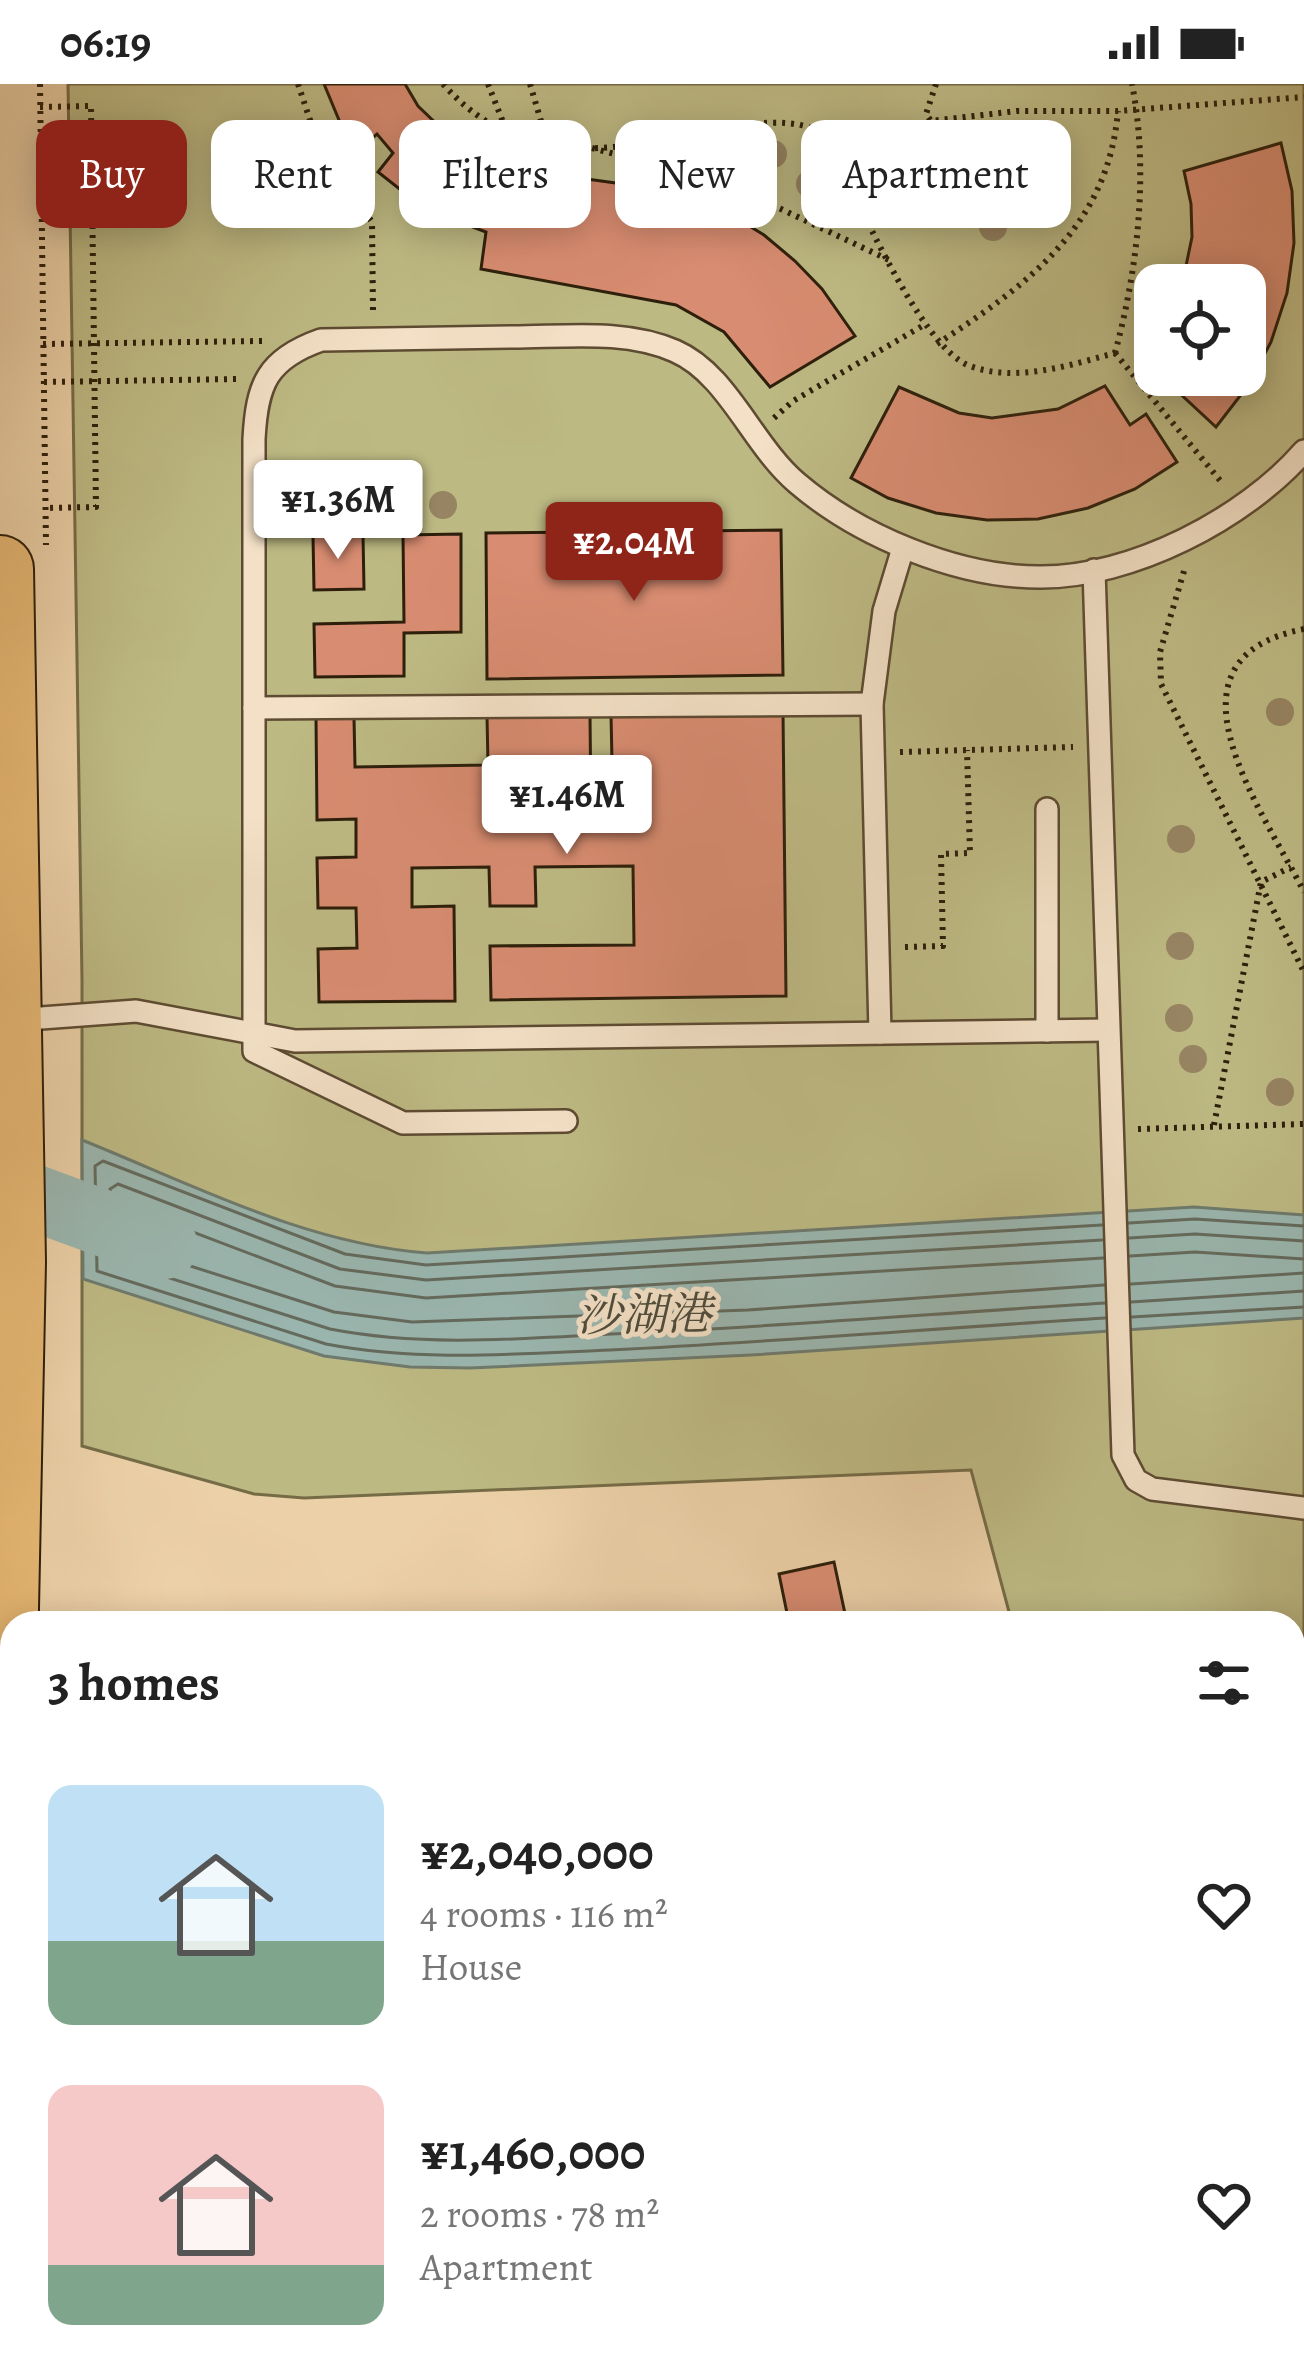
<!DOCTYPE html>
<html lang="en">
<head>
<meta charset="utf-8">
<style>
	body { margin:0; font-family:Alegreya,"Noto Serif SC",serif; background:#f2f2f2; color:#222; height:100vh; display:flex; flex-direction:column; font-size:45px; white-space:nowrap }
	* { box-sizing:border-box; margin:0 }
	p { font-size:39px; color:#767676 }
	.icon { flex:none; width:66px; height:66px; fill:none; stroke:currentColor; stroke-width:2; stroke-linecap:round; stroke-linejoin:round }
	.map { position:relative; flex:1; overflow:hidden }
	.drawer { position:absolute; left:0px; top:1527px; width:1305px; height:771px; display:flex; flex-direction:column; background:#fff; border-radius:36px 36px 0 0; box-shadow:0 6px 30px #0003 }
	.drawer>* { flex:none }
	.hud { position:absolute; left:36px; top:36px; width:1233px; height:108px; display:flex; gap:24px }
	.fabs { position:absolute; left:1134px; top:180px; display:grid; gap:24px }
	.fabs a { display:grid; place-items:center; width:132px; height:132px; border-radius:24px; background:#fff; box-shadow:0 6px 30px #0003; font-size:60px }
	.price { position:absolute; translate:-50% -102px; padding:0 27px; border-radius:12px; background:#fff; color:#222; font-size:39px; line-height:78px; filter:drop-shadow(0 3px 6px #0008) }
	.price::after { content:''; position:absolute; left:50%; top:72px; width:36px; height:27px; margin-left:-18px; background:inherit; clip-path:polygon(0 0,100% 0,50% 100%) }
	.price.active { background:#8f2418; color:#fff }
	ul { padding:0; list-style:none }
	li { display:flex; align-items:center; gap:36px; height:300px; padding:0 48px }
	li span { display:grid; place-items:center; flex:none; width:336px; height:240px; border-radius:24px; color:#555 }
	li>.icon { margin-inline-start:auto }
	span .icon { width:144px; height:144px; fill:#fffc; stroke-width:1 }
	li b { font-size:51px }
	h2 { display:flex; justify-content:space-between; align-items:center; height:144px; padding:0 48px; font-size:51px }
	.tag { padding:0 42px; border-radius:24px; background:#fff; box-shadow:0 6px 30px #0003; font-size:42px; line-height:108px }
	.tag.active { background:#8f2418; color:#fff }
	.status { display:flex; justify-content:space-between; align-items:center; height:84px; padding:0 60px; background:#fff; direction:ltr }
	.status svg { height:33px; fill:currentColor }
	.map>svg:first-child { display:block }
	.green { fill:#bdb983; stroke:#756c47; stroke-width:3; fill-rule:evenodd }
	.water { fill:#9ab6af; stroke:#6e7a6d; stroke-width:3 }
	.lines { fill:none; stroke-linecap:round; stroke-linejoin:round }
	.shore { stroke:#646a5d; stroke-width:3 }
	.river { stroke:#9ab6af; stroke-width:66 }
	.building { fill:#d88c71; stroke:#2d1f0b; stroke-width:3 }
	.lane-casing { stroke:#5d4b32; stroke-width:26 }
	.secondary-casing { stroke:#2d1f0b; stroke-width:64 }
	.primary-casing { stroke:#2d1f0b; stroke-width:70 }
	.path { stroke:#2d1f0b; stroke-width:6; stroke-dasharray:3 6; stroke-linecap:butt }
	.lane { stroke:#f3e0c6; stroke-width:21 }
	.secondary { stroke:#f3e0c6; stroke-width:60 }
	.primary { stroke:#e6b874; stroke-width:66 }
	.tree { fill:#978462 }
	.labels { text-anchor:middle; stroke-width:10; stroke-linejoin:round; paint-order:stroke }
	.water-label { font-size:45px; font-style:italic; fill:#4e4c3c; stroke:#f3e0c6 }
</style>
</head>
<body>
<div class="status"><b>06:19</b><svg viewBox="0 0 49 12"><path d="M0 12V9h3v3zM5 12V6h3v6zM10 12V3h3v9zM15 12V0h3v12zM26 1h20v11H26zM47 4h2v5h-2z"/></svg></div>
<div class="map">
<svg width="1304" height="2296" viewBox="0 0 1304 2296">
	<rect width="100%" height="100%" fill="#ecd0a7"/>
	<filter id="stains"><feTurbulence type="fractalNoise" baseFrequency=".00167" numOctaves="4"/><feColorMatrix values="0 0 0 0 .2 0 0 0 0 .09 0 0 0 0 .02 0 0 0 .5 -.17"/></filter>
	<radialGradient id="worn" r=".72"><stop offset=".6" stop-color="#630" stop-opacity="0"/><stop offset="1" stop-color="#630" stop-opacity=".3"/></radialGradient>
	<path class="green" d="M68 0H1304V1734L1293 1736V1539H1012L971 1386 304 1414 254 1410 82 1362V896ZM1155 201H1245V291H1155Z"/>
	<path class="water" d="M82 1056C194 1101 306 1160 427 1169L1194 1123 1304 1131V1234L751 1271 470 1284 410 1283 324 1272 83 1195Z"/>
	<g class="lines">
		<g class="shore">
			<path d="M1129 1139 1195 1135 1304 1142"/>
			<path d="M1102 1141 426 1181 345 1170 103 1077 95 1082 97 1187 326 1260C420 1278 515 1270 610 1266 775 1258 940 1244 1105 1234"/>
			<path d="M1129 1154 1195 1150 1304 1157"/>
			<path d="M1102 1156 426 1196 340 1185 118 1100 110 1105 113 1176 330 1245C423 1263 518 1255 612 1250 777 1243 940 1229 1105 1219"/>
			<path d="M1130 1172 1195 1168 1304 1175"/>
			<path d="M1103 1174 426 1214 335 1202 135 1126 128 1132V1158L131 1163 334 1228 412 1238 748 1226 1104 1201"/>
			<path d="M1131 1200 1304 1189"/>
			<path d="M1131 1218 1304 1207"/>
			<path d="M1132 1233 1304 1223"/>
		</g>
		<path class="river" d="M0 1101 165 1162"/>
	</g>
	<g class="building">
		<path d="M324 0H405L418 22 444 47 496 74 565 92 652 104 720 124 764 151 795 177 822 205 855 252 770 303 724 248 676 221 481 185 486 148 425 125 378 88 393 69 377 50 358 66 344 48Z"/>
		<path d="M1281 59 1292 107 1294 159 1287 209 1271 258 1247 303 1216 343 1160 291H1245V201H1182L1192 153 1191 120 1184 87Z"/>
		<path d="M1105 302 1130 341 1146 330 1177 378 1135 405 1088 424 1038 435 987 436 936 429 888 414 851 394 899 303 959 329 992 334 1058 325Z"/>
		<path d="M781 446 783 591 487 595 486 449Z"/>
		<path d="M461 450V548L404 549V592L315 593 314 540 404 538 403 451Z"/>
		<path d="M363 451 364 505 314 506 313 452Z"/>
		<path d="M783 628 786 912 491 916 490 862 634 861 633 782 535 783 536 822H490L489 783 412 784V823L454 822 455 917 319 918 318 865 357 864 356 824H318L317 774 356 773V735L317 736 316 634H354L355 683 488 681 487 632 590 631 591 728H633V678H612L611 630Z"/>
		<path d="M834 1478 847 1539H789L779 1490Z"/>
	</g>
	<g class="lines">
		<g class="lane-casing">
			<g id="lane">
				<path d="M1094 486 1123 1371 1136 1396 1152 1405 1304 1424"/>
				<path d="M254 624 872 620"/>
				<path d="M1047 725V947"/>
				<path d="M14 936 136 927 295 957 1108 946"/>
				<path d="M880 949 872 620 884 527 903 464"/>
				<path d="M566 1037 403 1039 254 967V355C257 300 267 275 321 256 385 255 449 254 513 253 565 253 625 245 675 267 728 290 752 361 797 399 859 452 957 493 1039 493 1131 494 1245 435 1304 367"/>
			</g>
		</g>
		<g class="secondary-casing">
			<g id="secondary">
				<path d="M1293 1814 1304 1813"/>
				<path d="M1293 1868 1304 1866"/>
				<path d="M0 1884H12"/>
				<path d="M0 1949 12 1950"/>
			</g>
		</g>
		<g class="primary-casing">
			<g id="primary">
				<path d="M0 485 12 1178 0 1771"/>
				<path d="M0 2134 1 2296"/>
			</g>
		</g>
		<g class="path">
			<path d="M40 0 46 461"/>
			<path d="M298 0 314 48 330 79 372 138 373 227"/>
			<path d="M443 0C567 140 736 0 825 50 852 102 919 264 970 282 1016 299 1070 281 1115 269"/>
			<path d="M488 0 505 43"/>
			<path d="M530 0 546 54"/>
			<path d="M936 0 926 30 931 37 1017 27H1118L1304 13"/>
			<path d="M40 23 91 22 96 423 45 424"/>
			<path d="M566 57 730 101 889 176"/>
			<path d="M43 260 262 257"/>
			<path d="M937 260C1027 201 1108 143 1118 27"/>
			<path d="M1115 269C1138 184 1149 87 1132 0"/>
			<path d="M1115 269 1223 400"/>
			<path d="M44 298 238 295"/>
			<path d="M774 334 793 317 924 241"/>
			<path d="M1184 487 1160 568 1161 600 1304 888"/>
			<path d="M1304 545C1150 575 1264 728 1304 808"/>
			<path d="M900 668 1073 663"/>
			<path d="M905 863 943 862 941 770 970 769 967 666"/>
			<path d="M1214 1041 1261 798 1291 783"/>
			<path d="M1138 1045 1304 1040"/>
		</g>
		<use href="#lane" class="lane"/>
		<use href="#secondary" class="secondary"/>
		<use href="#primary" class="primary"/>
	</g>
	<g class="tree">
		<circle cx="722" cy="53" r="14"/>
		<circle cx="773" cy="70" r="14"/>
		<circle cx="810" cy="100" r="14"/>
		<circle cx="993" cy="143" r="14"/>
		<circle cx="443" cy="421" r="14"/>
		<circle cx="1280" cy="628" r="14"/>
		<circle cx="1181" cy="755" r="14"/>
		<circle cx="1180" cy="862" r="14"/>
		<circle cx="1179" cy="934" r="14"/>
		<circle cx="1193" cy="975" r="14"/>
		<circle cx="1280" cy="1008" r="14"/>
	</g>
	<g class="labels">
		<g class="water-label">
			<text transform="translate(644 1230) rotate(-1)" y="16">沙湖港</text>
		</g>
	</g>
	<rect width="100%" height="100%" filter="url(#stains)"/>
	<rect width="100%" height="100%" fill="url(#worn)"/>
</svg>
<div class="fabs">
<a><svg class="icon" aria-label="locate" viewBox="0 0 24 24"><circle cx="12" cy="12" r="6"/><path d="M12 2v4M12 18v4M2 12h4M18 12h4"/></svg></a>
</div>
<b class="price" style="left:338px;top:478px">¥1.36M</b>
<b class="price active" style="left:634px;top:520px">¥2.04M</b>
<b class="price" style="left:567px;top:773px">¥1.46M</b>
<div class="hud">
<a class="tag active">Buy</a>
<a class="tag">Rent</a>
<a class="tag">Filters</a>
<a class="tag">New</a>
<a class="tag">Apartment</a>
</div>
<section class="drawer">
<h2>3 homes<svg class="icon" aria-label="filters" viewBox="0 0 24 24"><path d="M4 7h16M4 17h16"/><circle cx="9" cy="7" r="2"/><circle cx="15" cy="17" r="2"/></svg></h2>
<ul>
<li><span style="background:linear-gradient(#bfe0f5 65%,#7fa58c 0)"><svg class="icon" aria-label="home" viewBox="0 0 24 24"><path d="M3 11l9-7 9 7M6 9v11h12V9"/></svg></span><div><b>¥2,040,000</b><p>4 rooms · 116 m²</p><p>House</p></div><svg class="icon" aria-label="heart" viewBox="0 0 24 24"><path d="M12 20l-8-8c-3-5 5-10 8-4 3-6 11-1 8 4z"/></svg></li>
<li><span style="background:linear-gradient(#f6c9c9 75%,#7fa58c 0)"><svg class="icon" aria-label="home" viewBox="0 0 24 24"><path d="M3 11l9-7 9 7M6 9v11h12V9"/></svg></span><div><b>¥1,460,000</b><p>2 rooms · 78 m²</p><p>Apartment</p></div><svg class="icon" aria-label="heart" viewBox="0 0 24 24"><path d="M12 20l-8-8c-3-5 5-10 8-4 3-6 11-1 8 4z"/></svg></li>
</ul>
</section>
</div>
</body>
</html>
